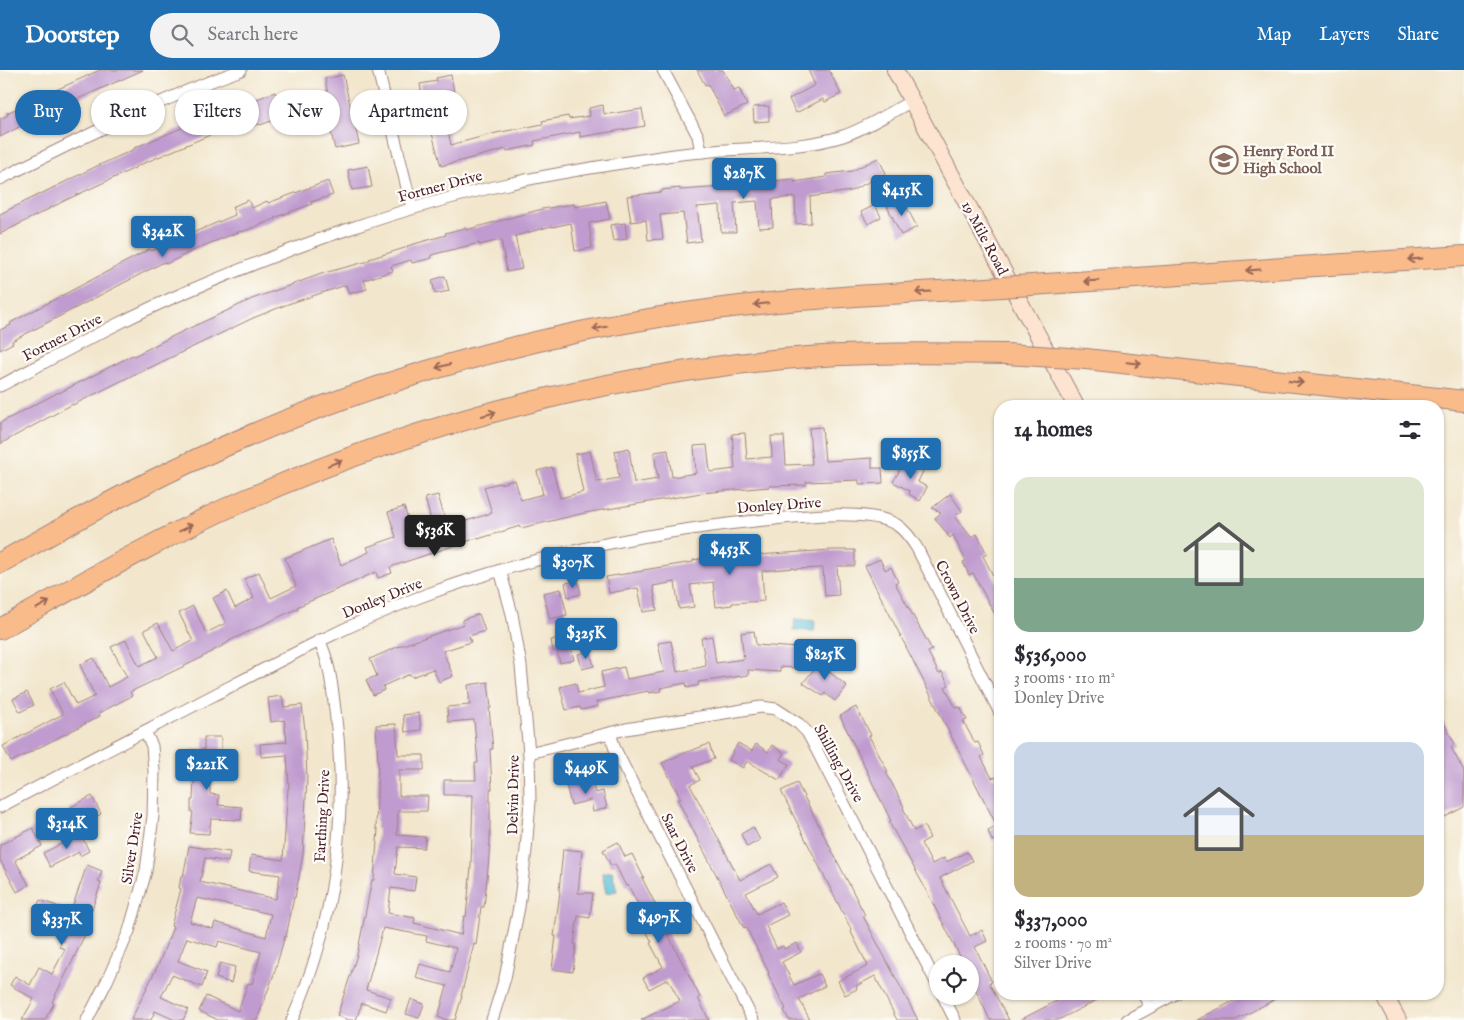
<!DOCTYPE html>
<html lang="en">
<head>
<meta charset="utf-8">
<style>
	body { margin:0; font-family:"IM FELL English",serif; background:#f2f2f3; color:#2b2b33; height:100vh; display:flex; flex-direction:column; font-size:19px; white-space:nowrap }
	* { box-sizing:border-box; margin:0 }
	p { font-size:16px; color:#7c7c81 }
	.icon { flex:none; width:28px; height:28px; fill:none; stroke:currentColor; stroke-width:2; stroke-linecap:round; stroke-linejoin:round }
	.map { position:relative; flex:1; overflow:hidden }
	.sheet { position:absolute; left:994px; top:330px; width:450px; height:600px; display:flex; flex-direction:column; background:#fff; border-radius:20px; box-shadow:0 1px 4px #0004 }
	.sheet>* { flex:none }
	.top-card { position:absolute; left:15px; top:20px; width:475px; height:45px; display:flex; gap:10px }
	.fabs { position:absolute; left:929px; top:885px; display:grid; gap:10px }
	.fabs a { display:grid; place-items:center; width:50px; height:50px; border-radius:50%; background:#fff; box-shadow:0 1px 4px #0004; font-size:25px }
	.price { position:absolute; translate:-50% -42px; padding:0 11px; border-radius:5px; background:#1f6fb2; color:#fff; font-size:16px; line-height:32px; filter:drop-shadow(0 1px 2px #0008) }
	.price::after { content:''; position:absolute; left:50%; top:30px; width:15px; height:11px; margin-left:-8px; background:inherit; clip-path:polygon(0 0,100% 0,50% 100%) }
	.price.selected { background:#222; color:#fff }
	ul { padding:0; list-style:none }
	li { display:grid; align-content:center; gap:10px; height:265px; padding:0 20px }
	li span { display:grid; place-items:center; height:155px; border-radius:15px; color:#555 }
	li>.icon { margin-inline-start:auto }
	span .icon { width:90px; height:90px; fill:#fffc; stroke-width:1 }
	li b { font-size:21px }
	h2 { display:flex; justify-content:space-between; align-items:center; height:60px; padding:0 20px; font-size:21px }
	.chip { padding:0 18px; border-radius:22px; background:#fff; box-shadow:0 1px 4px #0004; font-size:18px; line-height:45px }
	.chip.selected { background:#1f6fb2; color:#fff }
	header { display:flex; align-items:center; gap:30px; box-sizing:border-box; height:70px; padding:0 25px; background:#1f6fb2; color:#fff }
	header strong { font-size:24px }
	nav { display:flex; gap:28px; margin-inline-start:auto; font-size:18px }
	.search { width:350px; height:45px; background:#f2f2f3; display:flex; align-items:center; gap:12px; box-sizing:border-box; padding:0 18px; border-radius:28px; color:#7c7c81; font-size:19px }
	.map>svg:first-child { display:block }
	.water { fill:#5fc4dc; stroke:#547284 }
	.building { fill:#c09bcf; fill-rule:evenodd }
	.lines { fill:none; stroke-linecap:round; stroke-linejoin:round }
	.street-casing { stroke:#9e827c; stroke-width:13 }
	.secondary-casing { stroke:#9e827c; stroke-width:18 }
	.highway-casing { stroke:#9e827c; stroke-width:22 }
	.street { stroke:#fff; stroke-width:11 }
	.secondary { stroke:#fde4d1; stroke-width:16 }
	.highway { stroke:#fabb8b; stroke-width:20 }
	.highway-bridge-casing { stroke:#9e827c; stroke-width:22; stroke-linecap:butt }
	.highway-bridge { stroke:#fabb8b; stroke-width:20 }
	.oneway { stroke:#996556 }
	.labels { text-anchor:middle; stroke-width:4.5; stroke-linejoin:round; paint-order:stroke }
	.education-label { font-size:15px; font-weight:bold; fill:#785e54; stroke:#fdfcf7; text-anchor:start }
	.street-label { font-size:15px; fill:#4a1f2b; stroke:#fdfcf7 }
</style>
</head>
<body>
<header>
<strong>Doorstep</strong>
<div class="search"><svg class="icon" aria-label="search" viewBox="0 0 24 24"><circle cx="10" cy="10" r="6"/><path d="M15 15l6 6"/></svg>Search here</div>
<nav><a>Map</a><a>Layers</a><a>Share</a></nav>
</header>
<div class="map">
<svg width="1464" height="950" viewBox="0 0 1464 950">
	<rect width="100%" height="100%" fill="#fdfcf7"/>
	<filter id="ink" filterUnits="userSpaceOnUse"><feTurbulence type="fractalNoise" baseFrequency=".02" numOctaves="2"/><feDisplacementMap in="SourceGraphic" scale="10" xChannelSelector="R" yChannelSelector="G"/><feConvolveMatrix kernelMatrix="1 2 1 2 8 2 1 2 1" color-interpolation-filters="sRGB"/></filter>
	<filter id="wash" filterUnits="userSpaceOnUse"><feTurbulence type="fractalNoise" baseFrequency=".0096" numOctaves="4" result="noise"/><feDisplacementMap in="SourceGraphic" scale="20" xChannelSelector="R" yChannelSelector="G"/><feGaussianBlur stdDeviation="1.12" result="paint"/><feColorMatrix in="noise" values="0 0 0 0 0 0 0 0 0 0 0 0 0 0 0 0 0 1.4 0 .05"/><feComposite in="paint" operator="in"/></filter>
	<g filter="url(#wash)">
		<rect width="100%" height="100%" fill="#f2e6cc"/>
		<g class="water">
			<path d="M795 549 815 551 814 561 794 560Z"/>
			<path d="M612 801 617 821 606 823 602 803Z"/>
		</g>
		<g id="blocks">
			<g class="building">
				<path d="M100 0H143L44 44 0 67V49L8 45 7 43 36 29Z"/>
				<path d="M697 0H723L734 20 739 18 747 35 724 46 708 14 705 15Z"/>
				<path d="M808 0H829L841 24 825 32 823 29 796 43 789 29 815 15Z"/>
				<path d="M343 5 359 74 335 79 326 41 290 49 289 45 260 55 259 54 227 66 224 59 135 97V98L66 130 0 164V144L97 96 135 79 134 78 203 49V50L275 22 279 34 297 29V32L328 24 325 9Z"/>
				<path d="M451 5 454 22 440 24 441 28 423 32 420 14 437 11 436 8Z"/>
				<path d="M603 35 604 44 608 43V44L642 39 645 56 580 67V62L534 71 535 75 507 81 506 79 441 96 430 56 446 52 451 75 496 63 543 54 542 51 568 46 569 49 590 46 589 38Z"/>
				<path d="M769 36V51L754 52 753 37Z"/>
				<path d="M878 88 886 103 851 121 810 127 811 153 796 154 795 127 772 129 773 157 759 158 757 131 734 133 736 162H721L720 135 697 137 701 171 687 173 683 143 660 145 663 169 648 170 646 150 631 152 627 126 662 122V120L680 118V120L738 116V114L794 109V112L826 107V104L852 101Z"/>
				<path d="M368 96 372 117 352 120 348 100Z"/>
				<path d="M328 111 333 125 311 132 312 134 274 148 275 149 242 162 241 161 203 176 166 194 164 192 12 271 13 273 0 280V260L11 255 10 253 150 179 151 181 189 163 190 164 235 145 232 137 248 130 252 138 267 131 268 133Z"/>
				<path d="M902 128 917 157 901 165 887 136Z"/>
				<path d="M606 131 610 149 589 153 592 178 575 181 571 153 552 157V156L515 166 522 199 507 202 501 170 479 175V173L431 185 432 188 412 193 411 190 391 196 393 201 364 210 367 219 349 224 346 215 288 234 253 248 147 299V298L73 335V334L0 374V353L59 322V323L133 285 134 286 175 265 252 229 324 203 369 191V189L408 177 407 176 446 165 445 163 465 158 466 160 542 139 574 134 575 137Z"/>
				<path d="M875 135 881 147 868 154 861 142Z"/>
				<path d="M625 153 627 169 613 171 610 155Z"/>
				<path d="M445 206 449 221 435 224 432 210Z"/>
				<path d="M822 357 825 391 872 388V398H882L883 413 859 414V410L806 412V415L769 416V417L701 423 585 443 521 458 520 456 478 469 477 468 390 497 392 503 378 508 376 502 297 537 298 538 229 571V572L197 590 130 622 132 626 99 643 100 646 11 692 3 676 63 644 50 619 64 612 76 635 95 626 80 595 94 588 108 617 127 607 111 577 126 570 139 596 158 587 144 560 158 553 173 581 193 571 179 543 193 536 206 563 226 553 213 528 227 521 235 538 254 528 244 509 259 502 271 528 296 516 285 488 331 469 341 495 369 482 367 477 396 467 388 442 404 437 414 467 434 461 425 428 438 425 447 456 466 450V451L492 443 484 417 499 413V414L515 410 521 430 543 424 537 401 552 397 560 428 583 422 575 384 590 381 597 412 619 408 615 381 629 378 634 413 658 409 654 382 668 380 672 407 696 403 694 376 707 375 710 402 735 399 732 364 745 363 747 389 772 387 771 366H784L786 395 812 394 809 358Z"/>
				<path d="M905 391 923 401 918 412 927 417 920 431 909 424 910 421 893 412Z"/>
				<path d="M950 424 962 441 955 446 971 467 977 464 987 484 983 486 1000 519V554L973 503 969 505 963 492 966 491 953 465 950 468 935 448 941 443 932 438Z"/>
				<path d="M831 480H855V496H837L839 525 825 526 823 498 794 499V498L762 501 764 531 732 533V535L716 537 713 512 690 515 694 537 679 539 675 512 653 516 657 540 643 542 638 518 609 523 606 507 643 501V500L693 492V490L706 488V491L730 489V486L743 485V486Z"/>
				<path d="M880 489 885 500 891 497 898 512 895 513 932 580 928 582 939 604 942 602 949 615 945 617 956 638 960 637 967 650 963 651 975 673 978 672 984 685 981 687 992 708 995 707 1000 716V767L992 771 988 761 997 756 865 496Z"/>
				<path d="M578 511 581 524 568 527 565 513Z"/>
				<path d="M561 519 567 545 550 549 543 523Z"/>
				<path d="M479 544 485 561 469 566 471 572 443 581 453 606 439 612 433 599 412 607 410 604 383 616 384 620 373 625 366 610 377 606 370 589 397 577 464 554 462 550Z"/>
				<path d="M754 561 756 575 799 578 797 598 780 597V602L748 600 749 605 698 612 699 615 687 618 686 613 660 618 661 621 649 623 648 621 596 632 598 636 581 640 580 637 566 640 560 617 576 613 578 623 604 617 601 602 624 597 627 609 664 602 658 573 671 571 677 602 706 596 701 568 712 566 716 593 744 589 741 563Z"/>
				<path d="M568 566 574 590 560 593 557 581 553 582 551 570Z"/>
				<path d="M590 581 594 596 582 599 578 584Z"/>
				<path d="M822 589 832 598 829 602 847 616 835 631 825 623 823 626 803 613Z"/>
				<path d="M488 612 491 638H489L493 679H490L492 719H490V771L488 798 484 837H481L476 875 474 874 461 926H462L455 950H447L438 947 447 916 416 908 420 894 450 902 456 878 426 871 427 866 383 858 366 920 391 928 386 941 362 933 356 950H349L337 946 357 885 372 810H374L378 759H376L378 694 376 655 396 654 398 685H424V700H399V726H428L427 741H398L397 765 426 767 424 778 398 777 395 804 416 807 414 821 391 818 388 843 415 848 414 853 461 865 464 846 466 847 471 797 473 725H444V710H476L475 693H478L474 650 448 652 447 637 470 635 468 615Z"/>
				<path d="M27 622 34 635 20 642 13 629Z"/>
				<path d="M282 626 284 637 302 635 305 661 307 708 303 784 295 828 294 827 286 867 285 866 274 904 257 950H218L199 941 206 926 238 941 248 913 252 914 261 882 219 871 217 877 187 868 178 891 207 902 202 917 172 905 161 927 188 939 183 950H175L155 941 151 950H131L159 893 173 857 171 856 181 819 179 818 181 806 183 807 189 776 230 782 228 792 205 788 200 812 276 829 280 805 249 801 251 785 283 790 288 718H289L287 685 261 687 260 674 287 672 284 650 271 652 268 628ZM197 828 271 844 266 867 215 852 213 859 190 852Z"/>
				<path d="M856 637 871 665 869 666 888 702H886L904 737 903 738 914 761 924 756 930 768 921 773 932 794 944 788 946 792 967 782 972 791 940 808 970 866 982 860 987 871 975 877 992 912 989 913 1009 950H990L970 908V894H964L924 816 889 752 891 751 840 646Z"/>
				<path d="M1438 642 1455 674 1451 677 1464 702V737L1445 747 1441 739 1438 741Z"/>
				<path d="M419 643 421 660 405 662 403 645Z"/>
				<path d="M204 667H221V681H210V724L219 725 218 735 242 737 241 750 211 749 209 764 190 763 193 742H191V730H193L194 706H189V680H204Z"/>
				<path d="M738 673 752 681 756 674 768 682 772 675 784 683 780 689 789 694 779 710 747 691 743 698 729 690Z"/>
				<path d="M709 674 714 689 693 697 700 710 690 715 740 810 771 794 778 807 746 823 757 844 781 832 788 845 766 856 777 879 783 876 784 879 797 873 801 882 782 892 794 915 819 904 825 916 799 929 810 950H789L784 940 786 939 768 904 769 903 746 857 744 858 694 762 678 730 681 729 662 693 682 684Z"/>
				<path d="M591 709 595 723 603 721 607 738 593 742 591 730 571 735 566 715Z"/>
				<path d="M797 713 865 845 863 846 918 950H897L875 906 856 916 857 919 845 925 838 911 868 896 851 862 852 861 781 721Z"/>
				<path d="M92 726 101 744 79 756 69 738Z"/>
				<path d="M753 757 760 770 747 777 741 764Z"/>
				<path d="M33 758 42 776 15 790 29 815 17 822 0 790V775Z"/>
				<path d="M79 761 89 781 80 786 79 782 50 797 43 783 67 771 65 768Z"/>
				<path d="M618 772 625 787 632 784 644 808H642L667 857 665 859 700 927 698 928 709 950H641L680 931 668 909 649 919 643 908 663 897 650 873 652 872 637 844 642 842 628 815 626 816 615 794 611 796 603 780Z"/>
				<path d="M563 779 582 781 578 823H593L590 848 578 846 574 874H576L573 902 552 899 556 866H554L560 822 559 821Z"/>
				<path d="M87 795 102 801 98 812 101 813 86 857 88 858 70 896 52 932 54 933 45 950H22L34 929 10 915 15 906 30 915 39 897 52 904 65 879 59 877 67 861 62 859 65 850 36 839 40 830 71 841Z"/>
				<path d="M220 893 235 897 231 913 216 908Z"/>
				<path d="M1070 924H1109L1058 950H1020Z"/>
				<path d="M1247 924H1285L1236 950H1197Z"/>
				<path d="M411 929 424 934 419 948 406 944Z"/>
			</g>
		</g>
	</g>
	<g filter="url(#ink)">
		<use href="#blocks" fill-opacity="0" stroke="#9e827c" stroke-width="1"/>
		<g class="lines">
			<g class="street-casing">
				<g id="street">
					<path d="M378 0 412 138"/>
					<path d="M663 0 698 66 701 82"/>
					<path d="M0 109C79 69 158 30 241 0"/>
					<path d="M0 316C61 284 122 249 186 222 292 177 400 137 512 113 554 103 598 97 641 90 661 87 682 83 703 82 748 77 799 80 843 66 867 58 889 43 912 31"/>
					<path d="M610 663 615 679 753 950"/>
					<path d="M529 683 626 659 761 637 776 639 799 654 807 662 814 675 938 916"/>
					<path d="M0 737C73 698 147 660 220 622 285 588 349 554 417 528 532 485 653 460 775 449 806 446 870 439 897 455 906 461 911 469 917 478L1000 643"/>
					<path d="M1143 924 1150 937"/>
					<path d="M943 926 955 950"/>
					<path d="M87 950 107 911 129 861 146 801 153 746 154 701 152 676 145 661"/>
					<path d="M292 950C335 854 349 744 335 640 332 617 330 592 319 570"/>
					<path d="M492 950 505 908 519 837 526 780 530 732 529 683 521 596 512 544 500 500"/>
					<path d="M1127 950 1175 924"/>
				</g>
			</g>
			<g class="secondary-casing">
				<g id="secondary">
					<path d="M895 0 1076 336"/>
					<path d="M1384 924 1398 950"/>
				</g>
			</g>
			<g class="highway-casing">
				<g id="highway">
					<path d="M1046 214 1464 186"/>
					<path d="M1086 289 1464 331"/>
					<path d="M0 493C61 458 122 424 186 394 336 323 496 274 660 247 763 230 868 225 972 219"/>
					<path d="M0 559C81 514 161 467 245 430 415 355 598 307 783 289 857 282 932 283 1006 284"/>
				</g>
			</g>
			<use href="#street" class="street"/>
			<use href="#secondary" class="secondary"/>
			<use href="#highway" class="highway"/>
			<g class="highway-bridge-casing">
				<g id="highway-bridge">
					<path d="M972 219 1046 214"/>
					<path d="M1006 284 1086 289"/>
				</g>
			</g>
			<use href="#highway-bridge" class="highway-bridge"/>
		</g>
		<defs><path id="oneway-shaft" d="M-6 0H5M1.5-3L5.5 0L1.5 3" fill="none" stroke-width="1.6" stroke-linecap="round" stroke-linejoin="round" transform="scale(1.25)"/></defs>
		<g class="oneway">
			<use href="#oneway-shaft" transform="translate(1415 189) rotate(176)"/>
			<use href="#oneway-shaft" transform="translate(1253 200) rotate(176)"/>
			<use href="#oneway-shaft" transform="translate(1091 211) rotate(176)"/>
			<use href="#oneway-shaft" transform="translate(923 222) rotate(176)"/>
			<use href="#oneway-shaft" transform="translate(761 234) rotate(174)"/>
			<use href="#oneway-shaft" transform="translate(600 258) rotate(168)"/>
			<use href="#oneway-shaft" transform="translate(1134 293) rotate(6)"/>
			<use href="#oneway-shaft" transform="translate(443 296) rotate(164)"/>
			<use href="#oneway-shaft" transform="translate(1296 312) rotate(7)"/>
			<use href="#oneway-shaft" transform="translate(489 344) rotate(-15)"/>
			<use href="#oneway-shaft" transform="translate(335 393) rotate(-21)"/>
			<use href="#oneway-shaft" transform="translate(186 458) rotate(-26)"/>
			<use href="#oneway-shaft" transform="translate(43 535) rotate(-29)"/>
		</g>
	</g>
	<defs>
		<g id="school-ring" transform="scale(1.4375)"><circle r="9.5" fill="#fdfcf7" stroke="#8d6e63" stroke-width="1.5"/><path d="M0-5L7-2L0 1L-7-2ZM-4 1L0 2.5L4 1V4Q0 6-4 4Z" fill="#8d6e63"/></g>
	</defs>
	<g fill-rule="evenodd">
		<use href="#school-ring" x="1224" y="90"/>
	</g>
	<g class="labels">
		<g class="education-label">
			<text x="1243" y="86">Henry Ford II<tspan x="1243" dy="17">High School</tspan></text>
		</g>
		<g class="street-label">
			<text transform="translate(440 116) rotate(-15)" y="5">Fortner Drive</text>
			<text transform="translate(985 168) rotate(62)" y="5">19 Mile Road</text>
			<text transform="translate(62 267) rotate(-27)" y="5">Fortner Drive</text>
			<text transform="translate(779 435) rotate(-4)" y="5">Donley Drive</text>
			<text transform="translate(958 527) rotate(63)" y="5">Crown Drive</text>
			<text transform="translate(382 528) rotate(-22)" y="5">Donley Drive</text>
			<text transform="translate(839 693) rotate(61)" y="5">Shilling Drive</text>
			<text transform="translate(513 725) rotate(-89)" y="5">Delvin Drive</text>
			<text transform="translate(322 746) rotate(-87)" y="5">Farthing Drive</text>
			<text transform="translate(680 773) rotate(63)" y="5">Saar Drive</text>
			<text transform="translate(132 778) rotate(-81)" y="5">Silver Drive</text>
		</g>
	</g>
</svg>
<div class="fabs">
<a><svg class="icon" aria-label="locate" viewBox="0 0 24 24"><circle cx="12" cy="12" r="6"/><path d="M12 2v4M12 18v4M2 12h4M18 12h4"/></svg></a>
</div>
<b class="price" style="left:744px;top:130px">$287K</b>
<b class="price" style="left:902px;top:147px">$415K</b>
<b class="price" style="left:163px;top:188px">$342K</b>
<b class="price" style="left:911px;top:410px">$855K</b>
<b class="price selected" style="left:435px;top:487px">$536K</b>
<b class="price" style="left:730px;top:506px">$453K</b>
<b class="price" style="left:573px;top:519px">$307K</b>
<b class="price" style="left:586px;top:590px">$325K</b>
<b class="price" style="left:825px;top:611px">$825K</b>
<b class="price" style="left:207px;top:721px">$221K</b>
<b class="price" style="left:586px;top:725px">$449K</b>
<b class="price" style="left:67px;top:780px">$314K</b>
<b class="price" style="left:659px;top:874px">$497K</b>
<b class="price" style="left:62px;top:876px">$337K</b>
<div class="top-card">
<a class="chip selected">Buy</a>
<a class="chip">Rent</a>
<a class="chip">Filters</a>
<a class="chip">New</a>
<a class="chip">Apartment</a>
</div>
<section class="sheet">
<h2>14 homes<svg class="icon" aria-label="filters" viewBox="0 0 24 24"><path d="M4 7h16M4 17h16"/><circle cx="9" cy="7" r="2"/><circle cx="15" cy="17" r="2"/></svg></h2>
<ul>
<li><span style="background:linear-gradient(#dfe7d0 65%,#7fa58c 0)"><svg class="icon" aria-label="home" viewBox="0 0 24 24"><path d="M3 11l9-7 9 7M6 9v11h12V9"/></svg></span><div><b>$536,000</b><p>3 rooms · 110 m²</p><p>Donley Drive</p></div></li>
<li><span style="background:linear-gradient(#c9d6e8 60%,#c2b280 0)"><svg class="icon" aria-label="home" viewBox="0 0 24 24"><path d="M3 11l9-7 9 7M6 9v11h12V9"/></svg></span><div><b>$337,000</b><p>2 rooms · 70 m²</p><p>Silver Drive</p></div></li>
</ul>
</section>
</div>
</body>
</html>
